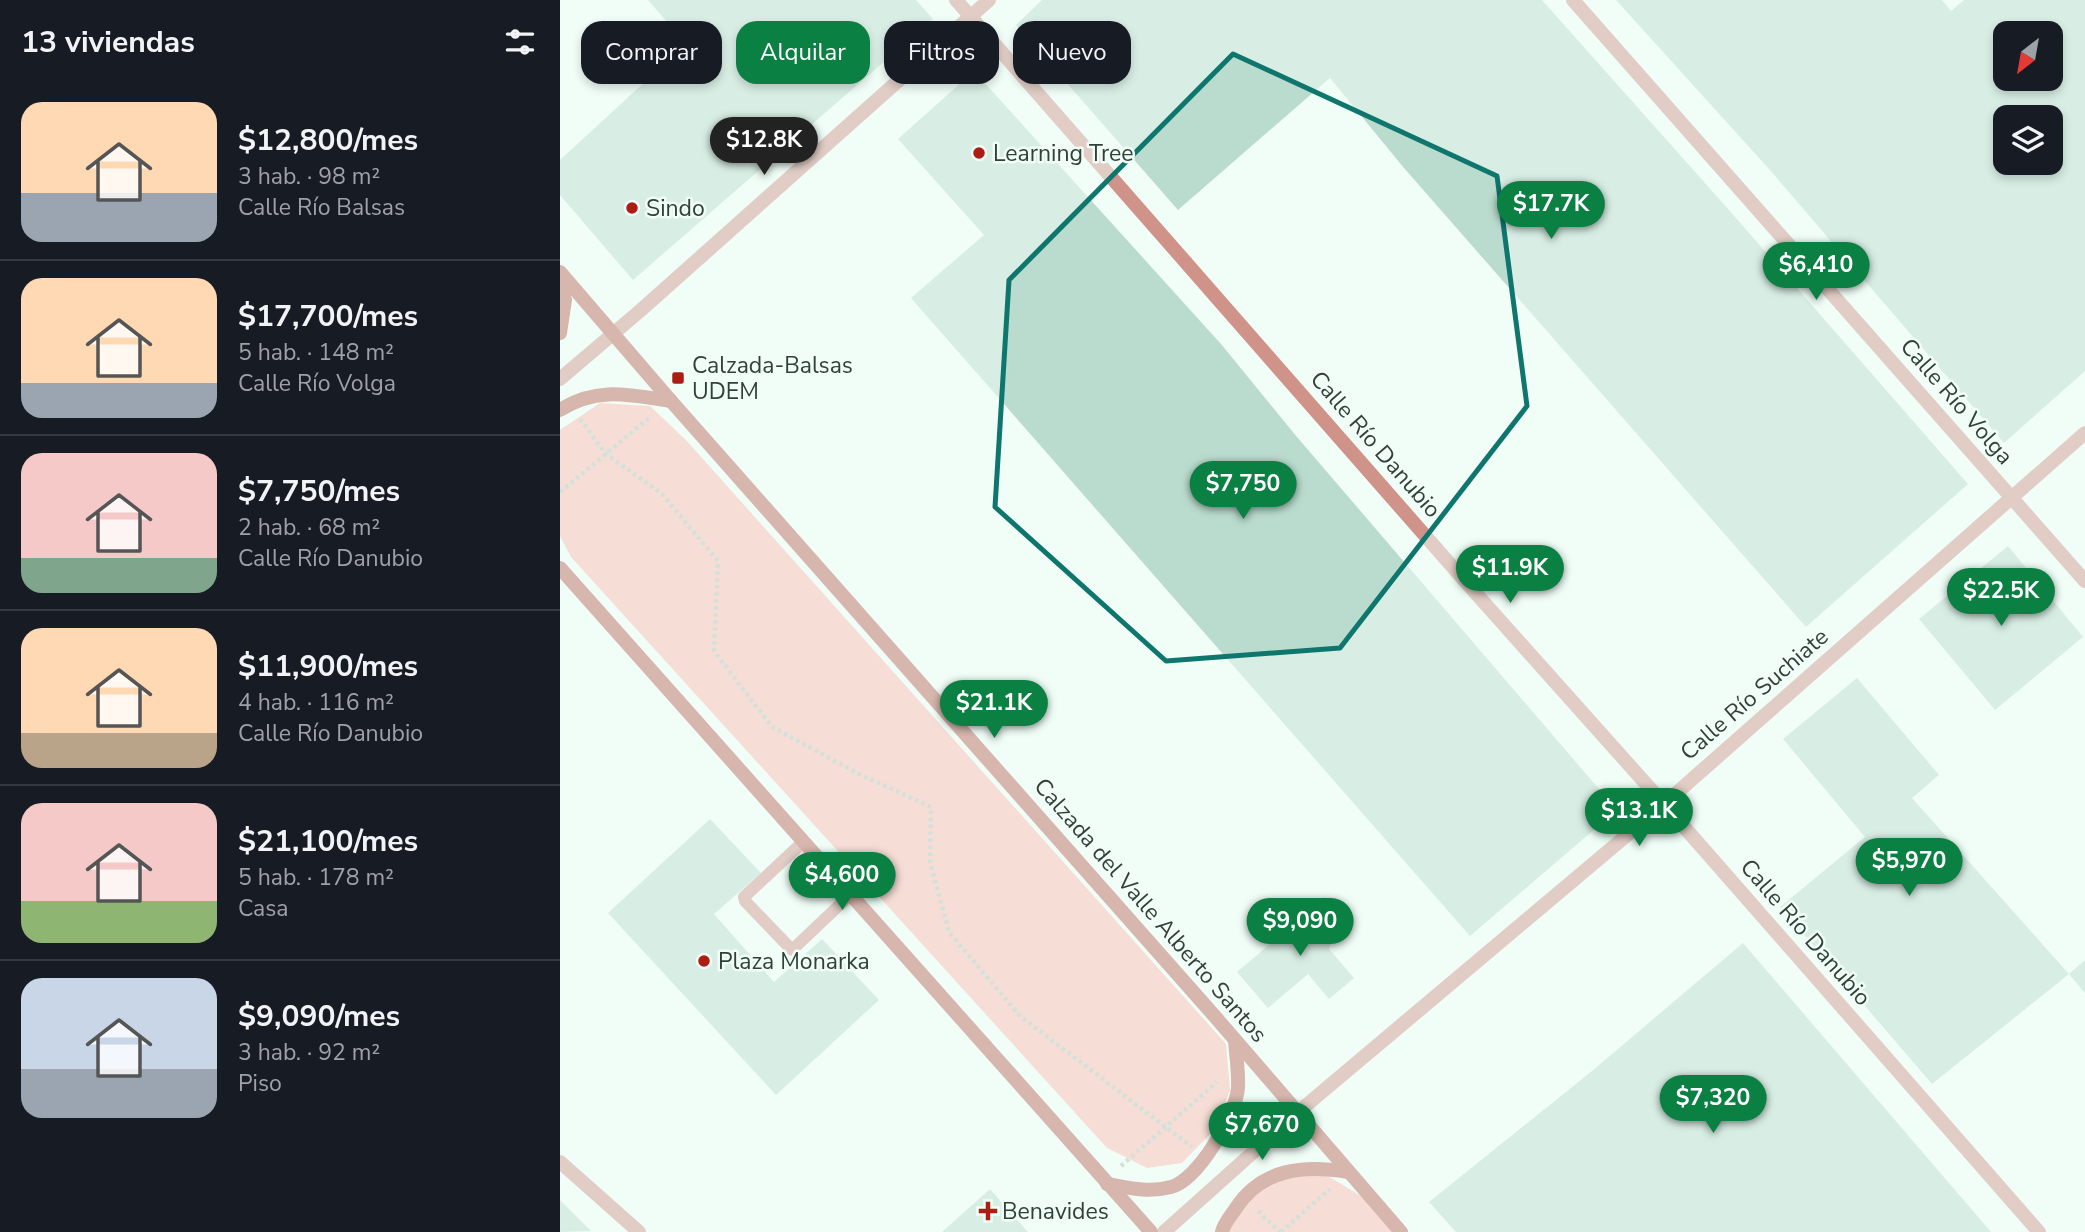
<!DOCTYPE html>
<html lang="es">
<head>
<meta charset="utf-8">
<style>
	body { margin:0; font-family:"Nunito Sans",sans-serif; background:#242831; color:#f1f3f6; height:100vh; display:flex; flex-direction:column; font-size:26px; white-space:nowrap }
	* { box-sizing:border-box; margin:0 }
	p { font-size:23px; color:#9ea1a6 }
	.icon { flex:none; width:38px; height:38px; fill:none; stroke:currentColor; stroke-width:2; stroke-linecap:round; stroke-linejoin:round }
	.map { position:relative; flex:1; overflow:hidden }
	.panel { display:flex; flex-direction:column; background:#171b24; width:560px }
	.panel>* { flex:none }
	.banner { position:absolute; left:21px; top:21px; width:665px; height:63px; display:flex; gap:14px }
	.needle { width:46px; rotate:211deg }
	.buttons { position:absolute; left:1433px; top:21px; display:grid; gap:14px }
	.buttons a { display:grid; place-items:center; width:70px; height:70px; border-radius:14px; background:#171b24; box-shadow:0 4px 10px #0003; font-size:35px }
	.price { position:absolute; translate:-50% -60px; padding:0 16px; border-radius:24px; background:#0b8043; color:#fff; font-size:23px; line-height:46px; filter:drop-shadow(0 2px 4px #0008) }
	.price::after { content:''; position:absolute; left:50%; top:42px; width:21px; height:16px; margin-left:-10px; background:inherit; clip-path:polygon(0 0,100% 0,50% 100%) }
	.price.current { background:#222; color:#fff }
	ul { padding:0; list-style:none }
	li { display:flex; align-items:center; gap:21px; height:175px; padding:0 21px }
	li+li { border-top:2px solid #363941 }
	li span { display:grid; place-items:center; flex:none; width:196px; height:140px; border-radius:21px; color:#555 }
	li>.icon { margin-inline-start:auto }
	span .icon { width:84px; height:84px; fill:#fffc; stroke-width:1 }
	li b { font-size:30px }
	h2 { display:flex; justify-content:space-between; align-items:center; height:84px; padding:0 21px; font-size:30px }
	.pill { padding:0 24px; border-radius:21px; background:#171b24; box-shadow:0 4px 10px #0003; font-size:24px; line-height:63px }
	.pill.current { background:#0b8043; color:#fff }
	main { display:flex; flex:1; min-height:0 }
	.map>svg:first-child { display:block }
	.green { fill:#fdb7ac }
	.building { fill:#badcce; fill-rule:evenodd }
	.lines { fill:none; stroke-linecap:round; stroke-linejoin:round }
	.path { stroke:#b2bfb9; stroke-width:4.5; stroke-dasharray:3.5 3.5; stroke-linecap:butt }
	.service { stroke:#cf9389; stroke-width:12 }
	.minor { stroke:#cf9389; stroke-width:14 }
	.tertiary { stroke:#cf9389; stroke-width:14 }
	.secondary { stroke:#b55f53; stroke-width:14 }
	.marked { fill:none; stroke:#0f766e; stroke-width:5; stroke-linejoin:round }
	.poi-dot { fill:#ad1d13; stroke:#f1fef8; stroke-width:2.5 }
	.labels { text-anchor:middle; stroke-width:5; stroke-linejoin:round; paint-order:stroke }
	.poi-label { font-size:23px; fill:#32403a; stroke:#f1fef8; text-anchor:start }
	.street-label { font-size:23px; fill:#32403a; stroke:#f1fef8 }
</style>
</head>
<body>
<main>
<section class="panel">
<h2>13 viviendas<svg class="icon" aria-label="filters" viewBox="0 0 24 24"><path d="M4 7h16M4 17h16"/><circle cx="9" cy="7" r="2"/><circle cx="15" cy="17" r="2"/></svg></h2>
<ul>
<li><span style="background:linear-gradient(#ffd9b3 65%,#9aa5b1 0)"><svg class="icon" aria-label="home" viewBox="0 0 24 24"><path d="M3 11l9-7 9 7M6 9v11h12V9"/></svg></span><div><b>$12,800/mes</b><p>3 hab. · 98 m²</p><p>Calle Río Balsas</p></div></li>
<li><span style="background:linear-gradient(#ffd9b3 75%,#9aa5b1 0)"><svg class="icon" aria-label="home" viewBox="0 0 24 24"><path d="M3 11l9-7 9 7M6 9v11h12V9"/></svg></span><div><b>$17,700/mes</b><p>5 hab. · 148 m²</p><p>Calle Río Volga</p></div></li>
<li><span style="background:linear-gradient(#f6c9c9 75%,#7fa58c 0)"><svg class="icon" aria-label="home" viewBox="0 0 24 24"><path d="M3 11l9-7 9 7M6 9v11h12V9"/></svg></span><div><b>$7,750/mes</b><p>2 hab. · 68 m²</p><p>Calle Río Danubio</p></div></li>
<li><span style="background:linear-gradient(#ffd9b3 75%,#b9a48a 0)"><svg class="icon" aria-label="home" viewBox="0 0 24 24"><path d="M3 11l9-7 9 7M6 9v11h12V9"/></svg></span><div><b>$11,900/mes</b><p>4 hab. · 116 m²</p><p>Calle Río Danubio</p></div></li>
<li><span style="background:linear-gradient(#f6c9c9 70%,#8fb573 0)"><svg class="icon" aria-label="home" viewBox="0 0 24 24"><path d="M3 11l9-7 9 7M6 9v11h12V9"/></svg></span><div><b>$21,100/mes</b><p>5 hab. · 178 m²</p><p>Casa</p></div></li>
<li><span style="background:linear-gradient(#c9d6e8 65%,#9aa5b1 0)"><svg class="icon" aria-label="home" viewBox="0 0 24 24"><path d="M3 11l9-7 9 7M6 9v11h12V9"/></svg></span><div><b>$9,090/mes</b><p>3 hab. · 92 m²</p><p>Piso</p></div></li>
</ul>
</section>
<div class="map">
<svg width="1525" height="1232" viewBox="0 0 1525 1232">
	<rect width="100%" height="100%" fill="#f1fef8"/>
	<g class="green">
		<path d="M40 403 90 406 126 440 666 1044 670 1090 655 1129 622 1163 587 1168 547 1148 11 557 0 536V430Z"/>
		<path d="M763 1173 806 1199 834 1232H668L683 1201 721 1174Z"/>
	</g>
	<g class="building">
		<path d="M88 0H356L373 19 73 280 0 195V160L126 44Z"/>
		<path d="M482 0H982L1169 210 1408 484 1246 627 844 168 770 78 618 210 456 25Z"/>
		<path d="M1056 0H1382L1391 11 1404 0H1525V371L1444 443 1209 169ZM1446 33H1491V79H1446ZM1446 117H1491V163H1446Z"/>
		<path d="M414 71 661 344 737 437 1057 810 910 936 351 298 424 235 338 139Z"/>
		<path d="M1448 546 1523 637 1435 710 1359 619Z"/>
		<path d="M1297 678 1379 775 1352 798 1509 974 1372 1084 1220 907 1305 837 1223 739Z"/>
		<path d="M150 819 201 873 154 914 214 982 262 939 319 1000 216 1095 48 913Z"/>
		<path d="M765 897 783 917 769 949 794 978 769 999 748 974 708 1008 677 972Z"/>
		<path d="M1183 943 1431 1232H896L869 1202 1032 1071Z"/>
		<path d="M1525 960V993L1509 974Z"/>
		<path d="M430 1189 468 1232H382Z"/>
		<path d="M0 1200 31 1231 0 1232Z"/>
	</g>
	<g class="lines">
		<g class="path">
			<path d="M20 419 46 454 102 494 158 561 154 651 212 727 301 775 371 807 370 862 389 932 460 1016 632 1147"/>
			<path d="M0 492 89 418"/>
			<path d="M561 1166 657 1082"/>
			<path d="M698 1211 720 1232"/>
			<path d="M721 1232 770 1189"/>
		</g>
		<path class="service" d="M243 842 184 897 185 901 232 950 290 895"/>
		<g class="minor">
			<path d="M396 0 904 580 1104 804 1479 1232"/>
			<path d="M1013 0 1525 581"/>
			<path d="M0 379 81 310 429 0"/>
			<path d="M0 1162 79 1232"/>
		</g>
		<path class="tertiary" d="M604 1232 737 1113 1104 804 1525 433"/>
		<g class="secondary">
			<path d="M0 272 111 401 658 1020 841 1232"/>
			<path d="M0 285 5 300 0 333"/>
			<path d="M0 410C37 386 70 395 111 401"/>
			<path d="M0 568 591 1232"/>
			<path d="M547 1184C569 1188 588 1193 611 1187 638 1180 676 1115 678 1088 679 1073 676 1056 675 1040"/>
			<path d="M662 1232C664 1223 671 1216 676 1208 702 1168 745 1165 788 1172"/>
		</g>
	</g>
	<path d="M0 0H1525V1232H0ZM673 54 937 176 967 406 780 648 606 661 435 507 449 280Z" fill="#f1fef8" fill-opacity=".55" fill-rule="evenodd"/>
	<path class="marked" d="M673 54 937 176 967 406 780 648 606 661 435 507 449 280Z"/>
	<g class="poi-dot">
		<circle cx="419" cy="153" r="7"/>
		<circle cx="72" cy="208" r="7"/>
		<rect x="111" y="371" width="14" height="14" rx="3.5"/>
		<circle cx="144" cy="961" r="7"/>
		<path d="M424.5 1200.5h7v7h7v7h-7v7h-7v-7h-7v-7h7z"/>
	</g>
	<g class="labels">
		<g class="poi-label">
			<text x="433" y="161">Learning Tree</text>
			<text x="86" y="216">Sindo</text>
			<text x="132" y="373">Calzada-Balsas<tspan x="132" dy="26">UDEM</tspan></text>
			<text x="158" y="969">Plaza Monarka</text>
			<text x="442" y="1219">Benavides</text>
		</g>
		<g class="street-label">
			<text transform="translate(1397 401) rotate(49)" y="8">Calle Río Volga</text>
			<text transform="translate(816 444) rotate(49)" y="8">Calle Río Danubio</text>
			<text transform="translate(1194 694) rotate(-41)" y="8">Calle Río Suchiate</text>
			<text transform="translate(591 910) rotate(49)" y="8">Calzada del Valle Alberto Santos</text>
			<text transform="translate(1246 932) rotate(49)" y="8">Calle Río Danubio</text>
		</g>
	</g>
</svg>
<div class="buttons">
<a><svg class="needle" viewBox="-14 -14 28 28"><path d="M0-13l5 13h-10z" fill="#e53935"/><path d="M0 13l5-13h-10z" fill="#9ea1a6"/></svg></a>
<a><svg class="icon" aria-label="layers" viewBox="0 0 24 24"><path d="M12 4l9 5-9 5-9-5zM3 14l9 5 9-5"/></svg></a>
</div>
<b class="price current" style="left:204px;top:177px">$12.8K</b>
<b class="price" style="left:991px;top:241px">$17.7K</b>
<b class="price" style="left:1256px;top:302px">$6,410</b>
<b class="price" style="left:683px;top:521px">$7,750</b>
<b class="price" style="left:950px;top:605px">$11.9K</b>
<b class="price" style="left:1441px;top:628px">$22.5K</b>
<b class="price" style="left:434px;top:740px">$21.1K</b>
<b class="price" style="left:1079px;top:848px">$13.1K</b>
<b class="price" style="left:1349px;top:898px">$5,970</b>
<b class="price" style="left:282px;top:912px">$4,600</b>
<b class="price" style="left:740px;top:958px">$9,090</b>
<b class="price" style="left:1153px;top:1135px">$7,320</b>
<b class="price" style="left:702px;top:1162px">$7,670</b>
<div class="banner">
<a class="pill">Comprar</a>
<a class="pill current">Alquilar</a>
<a class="pill">Filtros</a>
<a class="pill">Nuevo</a>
</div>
</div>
</main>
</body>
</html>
